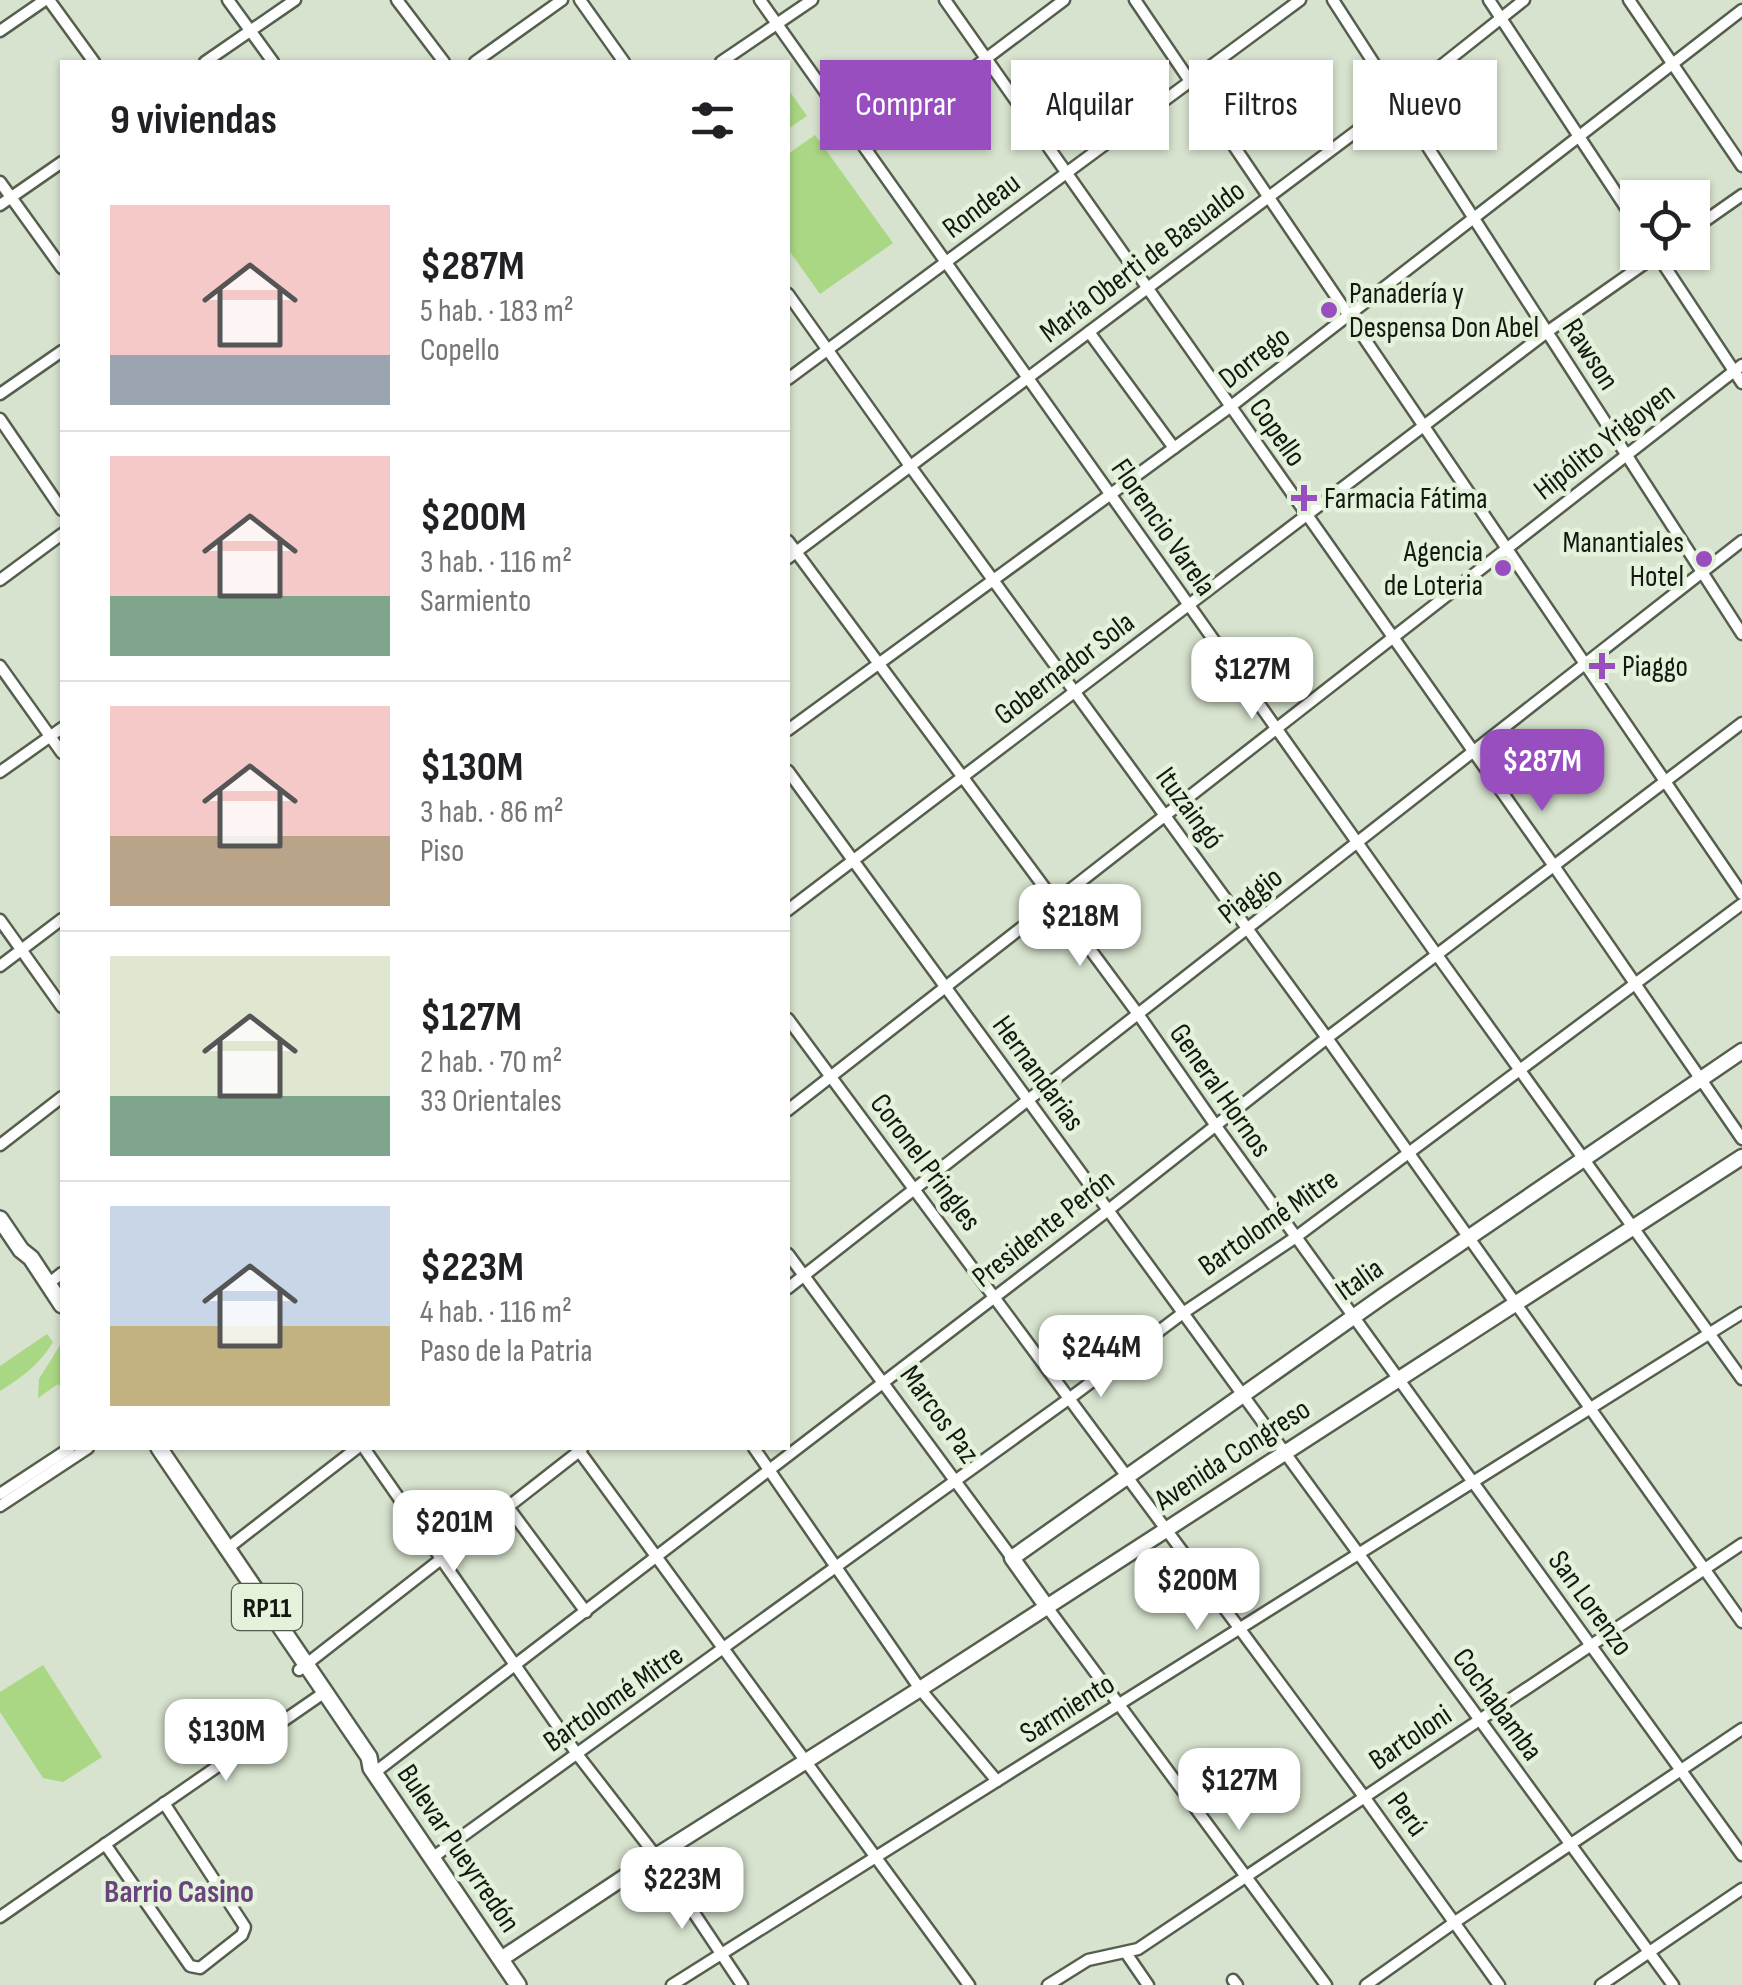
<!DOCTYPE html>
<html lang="es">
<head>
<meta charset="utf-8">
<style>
	body { margin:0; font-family:"Sofia Sans Condensed",sans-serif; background:#f2f2f2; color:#202124; height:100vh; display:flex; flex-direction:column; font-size:38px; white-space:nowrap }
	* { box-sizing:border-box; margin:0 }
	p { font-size:32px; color:#757577 }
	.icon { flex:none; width:55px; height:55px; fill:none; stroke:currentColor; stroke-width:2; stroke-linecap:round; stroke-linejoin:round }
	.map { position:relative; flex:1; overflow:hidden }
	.sheet { position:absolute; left:60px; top:60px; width:730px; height:1390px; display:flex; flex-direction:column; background:#fff; border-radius:0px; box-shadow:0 2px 8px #0004 }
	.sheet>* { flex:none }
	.top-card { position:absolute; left:820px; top:60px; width:770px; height:90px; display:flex; gap:20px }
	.buttons { position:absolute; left:1620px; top:180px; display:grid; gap:20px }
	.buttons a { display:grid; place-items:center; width:90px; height:90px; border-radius:0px; background:#fff; box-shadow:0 2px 8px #0004; font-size:50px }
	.price { position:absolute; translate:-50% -85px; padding:0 22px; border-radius:20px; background:#fff; color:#222; font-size:32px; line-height:65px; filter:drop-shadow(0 2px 5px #0008) }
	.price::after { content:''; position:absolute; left:50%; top:60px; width:30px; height:22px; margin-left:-15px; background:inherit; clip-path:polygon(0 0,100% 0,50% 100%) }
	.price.on { background:#994ec0; color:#fff }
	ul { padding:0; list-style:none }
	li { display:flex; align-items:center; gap:30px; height:250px; padding:0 50px }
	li+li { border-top:2px solid #e0e0e0 }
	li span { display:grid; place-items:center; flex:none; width:280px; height:200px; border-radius:0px; color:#555 }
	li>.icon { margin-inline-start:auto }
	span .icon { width:120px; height:120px; fill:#fffc; stroke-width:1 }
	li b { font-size:42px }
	h2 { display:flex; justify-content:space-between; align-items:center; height:120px; padding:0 50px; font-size:42px }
	.tag { padding:0 35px; border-radius:0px; background:#fff; box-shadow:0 2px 8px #0004; font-size:35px; line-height:90px }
	.tag.on { background:#994ec0; color:#fff }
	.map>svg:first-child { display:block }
	.green { fill:#a9d783 }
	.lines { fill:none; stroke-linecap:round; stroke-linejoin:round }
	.street-casing { stroke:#555f4d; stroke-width:15 }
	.secondary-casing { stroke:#555f4d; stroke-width:19 }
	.primary-casing { stroke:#555f4d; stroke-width:20 }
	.street { stroke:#fff; stroke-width:10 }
	.secondary { stroke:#fff; stroke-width:14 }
	.primary { stroke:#fff; stroke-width:15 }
	.poi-dot { fill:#994ec0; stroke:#e4f1db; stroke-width:4 }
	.labels { text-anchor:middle; stroke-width:9; stroke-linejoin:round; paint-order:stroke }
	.shield { fill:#e4f1db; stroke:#52594e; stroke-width:2.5 }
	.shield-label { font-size:28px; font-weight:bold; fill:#141811 }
	.street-label { font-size:30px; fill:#141811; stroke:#e4f1db }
	.poi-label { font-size:30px; fill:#141811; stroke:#e4f1db; text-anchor:start }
	.neighbourhood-label { font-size:32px; font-weight:bold; fill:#69447d; stroke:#e4f1db }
</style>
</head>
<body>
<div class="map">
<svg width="1742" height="1985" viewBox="0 0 1742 1985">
	<rect width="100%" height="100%" fill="#d7e3ce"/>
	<g class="green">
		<path d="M788 89 807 116 788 129Z"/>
		<path d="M815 135 893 243 820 294 788 249V154Z"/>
		<path d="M47 1334 53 1342C39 1365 22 1377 0 1391V1366Z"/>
		<path d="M62 1342V1389L58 1384 38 1398 39 1379Z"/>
		<path d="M43 1665 102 1757 63 1782 43 1778 0 1712V1692Z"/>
	</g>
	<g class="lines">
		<g class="street-casing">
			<g id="street">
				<path d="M49 0 94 62"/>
				<path d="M228 0 273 62"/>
				<path d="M397 0 444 62"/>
				<path d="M580 0 624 62"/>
				<path d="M760 0 1437 955 1742 1379"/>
				<path d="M945 0 1554 866 1742 1139"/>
				<path d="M1135 0C1338 297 1538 597 1742 894"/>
				<path d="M1333 0 1742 634"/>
				<path d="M1489 0 1638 226"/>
				<path d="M1629 0 1742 166"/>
				<path d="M0 31 45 0"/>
				<path d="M205 62 295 0"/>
				<path d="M475 62 562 0"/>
				<path d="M721 62 812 0"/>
				<path d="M866 149 1064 0"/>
				<path d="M0 182 62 268"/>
				<path d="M0 205 62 162"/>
				<path d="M1692 230 1742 195"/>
				<path d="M1656 253 1742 383"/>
				<path d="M788 294 910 466 1327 1038 1742 1622"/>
				<path d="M1089 332 1174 448"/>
				<path d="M788 379 1300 0"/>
				<path d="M0 394 62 351"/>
				<path d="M0 419 62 510"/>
				<path d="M788 541 1138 1014 1216 1126 1742 1855"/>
				<path d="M788 558 1398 100 1524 0"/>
				<path d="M0 580 62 534"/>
				<path d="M0 666 62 753"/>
				<path d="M788 730 1230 407 1742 10"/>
				<path d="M788 771 1673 1985"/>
				<path d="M0 772 62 728"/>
				<path d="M788 910 1547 332 1661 252"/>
				<path d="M0 920 62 1007"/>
				<path d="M0 966 62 919"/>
				<path d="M788 1019 1365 1798 1499 1985"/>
				<path d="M788 1110 1742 365"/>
				<path d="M0 1145 62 1097"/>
				<path d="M788 1254 1012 1558"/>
				<path d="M48 1284 62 1273"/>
				<path d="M788 1288 1742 541"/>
				<path d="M364 1448 577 1754 656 1856 742 1985"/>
				<path d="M577 1448 969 1985"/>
				<path d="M754 1448 920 1689 997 1781"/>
				<path d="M0 1494 70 1448"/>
				<path d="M0 1506 88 1448"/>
				<path d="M508 1507 586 1612"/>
				<path d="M228 1548 357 1448"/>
				<path d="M1047 1607 1326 1985"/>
				<path d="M299 1670 582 1449"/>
				<path d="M374 1773 1107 1211 1327 1038 1742 723"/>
				<path d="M105 1844 190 1966 200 1968 242 1935 245 1927 164 1803"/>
				<path d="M432 1858 1070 1398 1183 1313 1296 1237 1742 904"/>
				<path d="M0 1917 325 1692"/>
				<path d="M1126 1953 1148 1985"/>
				<path d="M1233 1980 1237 1985"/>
				<path d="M672 1985 1742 1313"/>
				<path d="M1048 1985 1088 1960 1138 1949 1742 1544"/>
				<path d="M1366 1985 1455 1922 1742 1729"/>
				<path d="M1601 1985 1742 1889"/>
			</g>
		</g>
		<g class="secondary-casing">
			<g id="secondary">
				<path d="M1047 1607 1012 1558 1383 1296 1742 1051"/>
				<path d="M501 1959 656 1856 920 1689 1742 1157"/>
			</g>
		</g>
		<g class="primary-casing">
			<g id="primary">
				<path d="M0 1219 21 1250 31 1258 62 1305"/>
				<path d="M159 1448 369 1757 371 1768 518 1985"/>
			</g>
		</g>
		<use href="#street" class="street"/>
		<use href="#secondary" class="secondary"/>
		<use href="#primary" class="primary"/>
	</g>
	<g class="poi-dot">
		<circle cx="1329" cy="310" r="10"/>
		<path d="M1299 483h10v10h10v10h-10v10h-10v-10h-10v-10h10z"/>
		<circle cx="1704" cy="559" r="10"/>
		<circle cx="1503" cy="568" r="10"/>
		<path d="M1597 651h10v10h10v10h-10v10h-10v-10h-10v-10h10z"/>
	</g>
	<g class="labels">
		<rect class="shield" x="232" y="1584" width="70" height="46" rx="8"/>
		<g class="shield-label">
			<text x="267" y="1617">RP11</text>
		</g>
		<g class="street-label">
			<text transform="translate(981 205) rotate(-37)" y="10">Rondeau</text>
			<text transform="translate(1142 261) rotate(-37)" y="10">María Oberti de Basualdo</text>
			<text transform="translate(1591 354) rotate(57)" y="10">Rawson</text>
			<text transform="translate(1254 357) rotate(-38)" y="10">Dorrego</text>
			<text transform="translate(1278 432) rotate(55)" y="10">Copello</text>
			<text transform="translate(1604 441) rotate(-38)" y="10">Hipólito Yrigoyen</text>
			<text transform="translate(1164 527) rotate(55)" y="10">Florencio Varela</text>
			<text transform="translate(1064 668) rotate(-37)" y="10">Gobernador Sola</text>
			<text transform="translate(1190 808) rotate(54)" y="10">Ituzaingó</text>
			<text transform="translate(1250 895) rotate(-38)" y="10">Piaggio</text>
			<text transform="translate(1039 1073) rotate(54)" y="10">Hernandarias</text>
			<text transform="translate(1221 1090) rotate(55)" y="10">General Hornos</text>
			<text transform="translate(926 1162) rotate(53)" y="10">Coronel Pringles</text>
			<text transform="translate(1268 1222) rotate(-35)" y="10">Bartolomé Mitre</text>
			<text transform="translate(1043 1228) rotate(-38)" y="10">Presidente Perón</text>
			<text transform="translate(1359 1279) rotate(-35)" y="10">Italia</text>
			<text transform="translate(940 1414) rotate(54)" y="10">Marcos Paz</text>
			<text transform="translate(1232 1454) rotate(-33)" y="10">Avenida Congreso</text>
			<text transform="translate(1591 1603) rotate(54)" y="10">San Lorenzo</text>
			<text transform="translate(613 1698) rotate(-35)" y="10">Bartolomé Mitre</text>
			<text transform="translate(1498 1704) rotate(54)" y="10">Cochabamba</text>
			<text transform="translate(1067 1708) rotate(-32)" y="10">Sarmiento</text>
			<text transform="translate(1410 1737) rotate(-34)" y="10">Bartoloni</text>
			<text transform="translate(1408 1814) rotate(54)" y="10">Perú</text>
			<text transform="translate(459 1848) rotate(56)" y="10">Bulevar Pueyrredón</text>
		</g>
		<g class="poi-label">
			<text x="1349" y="303">Panadería y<tspan x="1349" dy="34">Despensa Don Abel</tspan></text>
			<text x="1324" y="508">Farmacia Fátima</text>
			<text x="1684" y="552" text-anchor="end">Manantiales<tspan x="1684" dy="34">Hotel</tspan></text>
			<text x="1483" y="561" text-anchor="end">Agencia<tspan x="1483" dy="34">de Loteria</tspan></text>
			<text x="1622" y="676">Piaggo</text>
		</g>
		<g class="neighbourhood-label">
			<text x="179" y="1902">Barrio Casino</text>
		</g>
	</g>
</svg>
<div class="buttons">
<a><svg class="icon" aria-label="locate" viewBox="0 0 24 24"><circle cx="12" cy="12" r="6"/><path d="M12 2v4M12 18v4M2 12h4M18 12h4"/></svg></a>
</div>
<b class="price" style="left:1252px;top:722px">$127M</b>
<b class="price on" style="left:1542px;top:814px">$287M</b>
<b class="price" style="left:1080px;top:969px">$218M</b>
<b class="price" style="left:1101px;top:1400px">$244M</b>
<b class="price" style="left:454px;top:1575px">$201M</b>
<b class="price" style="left:1197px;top:1633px">$200M</b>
<b class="price" style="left:226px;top:1784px">$130M</b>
<b class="price" style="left:1239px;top:1833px">$127M</b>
<b class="price" style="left:682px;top:1932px">$223M</b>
<div class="top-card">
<a class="tag on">Comprar</a>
<a class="tag">Alquilar</a>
<a class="tag">Filtros</a>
<a class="tag">Nuevo</a>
</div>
<section class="sheet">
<h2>9 viviendas<svg class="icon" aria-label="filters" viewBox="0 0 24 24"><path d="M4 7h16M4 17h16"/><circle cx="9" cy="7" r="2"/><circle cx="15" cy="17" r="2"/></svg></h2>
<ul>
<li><span style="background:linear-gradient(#f6c9c9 75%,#9aa5b1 0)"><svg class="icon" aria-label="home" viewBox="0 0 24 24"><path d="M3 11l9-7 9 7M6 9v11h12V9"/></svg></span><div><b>$287M</b><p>5 hab. · 183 m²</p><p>Copello</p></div></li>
<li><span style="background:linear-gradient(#f6c9c9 70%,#7fa58c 0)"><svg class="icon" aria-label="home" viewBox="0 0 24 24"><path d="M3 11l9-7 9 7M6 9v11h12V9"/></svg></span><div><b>$200M</b><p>3 hab. · 116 m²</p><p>Sarmiento</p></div></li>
<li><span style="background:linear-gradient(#f6c9c9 65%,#b9a48a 0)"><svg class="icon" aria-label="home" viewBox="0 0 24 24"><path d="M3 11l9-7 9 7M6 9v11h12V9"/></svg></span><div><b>$130M</b><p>3 hab. · 86 m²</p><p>Piso</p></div></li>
<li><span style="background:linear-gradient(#dfe7d0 70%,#7fa58c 0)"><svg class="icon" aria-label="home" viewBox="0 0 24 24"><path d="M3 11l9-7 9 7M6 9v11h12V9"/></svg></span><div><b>$127M</b><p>2 hab. · 70 m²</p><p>33 Orientales</p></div></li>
<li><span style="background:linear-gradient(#c9d6e8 60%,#c2b280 0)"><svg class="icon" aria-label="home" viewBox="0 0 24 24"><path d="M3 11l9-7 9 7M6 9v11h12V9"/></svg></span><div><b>$223M</b><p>4 hab. · 116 m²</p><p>Paso de la Patria</p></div></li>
</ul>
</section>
</div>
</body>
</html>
